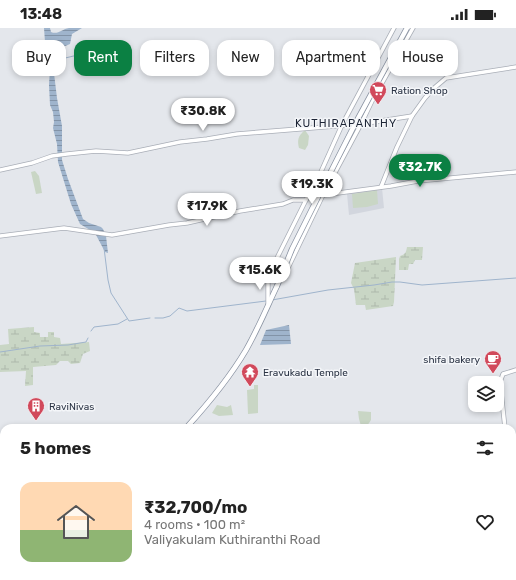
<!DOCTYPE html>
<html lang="en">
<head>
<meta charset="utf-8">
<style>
	body { margin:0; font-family:Rubik,sans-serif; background:#f2f2f2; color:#222; height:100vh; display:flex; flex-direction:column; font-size:15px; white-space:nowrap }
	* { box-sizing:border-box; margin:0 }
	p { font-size:13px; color:#767676 }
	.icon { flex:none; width:22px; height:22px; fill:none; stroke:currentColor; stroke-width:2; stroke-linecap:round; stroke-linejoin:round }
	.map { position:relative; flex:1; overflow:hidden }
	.side { position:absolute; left:0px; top:396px; width:516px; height:156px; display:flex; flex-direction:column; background:#fff; border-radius:12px 12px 0 0; box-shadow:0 2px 6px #0003 }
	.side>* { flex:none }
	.guide { position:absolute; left:12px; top:12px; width:492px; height:36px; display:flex; gap:8px }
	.tools { position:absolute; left:468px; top:348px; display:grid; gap:8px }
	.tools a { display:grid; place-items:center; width:36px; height:36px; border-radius:8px; background:#fff; box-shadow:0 2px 6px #0003; font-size:20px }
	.price { position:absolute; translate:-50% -34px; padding:0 9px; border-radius:14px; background:#fff; color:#222; font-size:13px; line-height:26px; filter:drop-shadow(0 1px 2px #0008) }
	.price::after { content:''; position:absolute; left:50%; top:24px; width:12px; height:9px; margin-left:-6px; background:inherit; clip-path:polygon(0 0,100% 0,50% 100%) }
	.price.current { background:#0b8043; color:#fff }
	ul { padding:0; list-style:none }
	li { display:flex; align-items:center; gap:12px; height:100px; padding:0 20px }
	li+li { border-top:1px solid #e0e0e0 }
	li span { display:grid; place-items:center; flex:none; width:112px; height:80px; border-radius:12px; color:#555 }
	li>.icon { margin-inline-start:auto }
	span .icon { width:48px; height:48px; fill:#fffc; stroke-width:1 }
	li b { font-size:17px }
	h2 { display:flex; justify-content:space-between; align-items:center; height:48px; padding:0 20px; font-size:17px }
	.chip { padding:0 14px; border-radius:12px; background:#fff; box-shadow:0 2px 6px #0003; font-size:14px; line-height:36px }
	.chip.current { background:#0b8043; color:#fff }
	.status { display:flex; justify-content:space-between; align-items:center; height:28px; padding:0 20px; background:#fff; direction:ltr }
	.status svg { height:11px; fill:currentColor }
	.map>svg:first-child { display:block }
	.built { fill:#d2d6de }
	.wetland { fill:url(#wetland-marsh) }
	.park { fill:#c9d6c5 }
	.water { fill:url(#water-rules) }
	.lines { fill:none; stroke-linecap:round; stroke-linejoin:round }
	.stream { stroke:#9fb4cc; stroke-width:1 }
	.secondary-casing { stroke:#a9aeb7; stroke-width:5 }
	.primary-casing { stroke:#a3abb8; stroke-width:5 }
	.highway-casing { stroke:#8b94a3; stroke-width:6 }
	.secondary { stroke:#fff; stroke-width:3.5 }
	.primary { stroke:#fff; stroke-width:3.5 }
	.highway { stroke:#fff; stroke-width:4.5 }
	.highway-bridge-casing { stroke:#8b94a3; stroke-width:6; stroke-linecap:butt }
	.highway-bridge { stroke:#fff; stroke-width:4.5 }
	.labels { text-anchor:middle; stroke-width:3; stroke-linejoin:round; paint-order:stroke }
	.poi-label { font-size:10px; fill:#2b3445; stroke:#f4f6f9; text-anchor:start }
	.neighbourhood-label { font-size:11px; letter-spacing:1px; fill:#1d2536; stroke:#f4f6f9 }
</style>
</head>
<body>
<div class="status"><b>13:48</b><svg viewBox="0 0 49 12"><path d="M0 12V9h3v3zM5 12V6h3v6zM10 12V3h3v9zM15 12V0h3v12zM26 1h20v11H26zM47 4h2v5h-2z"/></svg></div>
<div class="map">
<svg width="516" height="552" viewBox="0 0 516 552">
	<defs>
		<pattern id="wetland-marsh" width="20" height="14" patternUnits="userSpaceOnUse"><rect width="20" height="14" fill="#c9d6c5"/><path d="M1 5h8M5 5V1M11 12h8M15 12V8" fill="none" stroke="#adb8ab"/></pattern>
		<pattern id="water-rules" width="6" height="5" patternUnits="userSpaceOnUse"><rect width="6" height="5" fill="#9fb4cc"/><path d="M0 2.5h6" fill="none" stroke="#8293a7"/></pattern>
	</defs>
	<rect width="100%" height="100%" fill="#e4e7ec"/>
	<g class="built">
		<path d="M382 160 384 180 349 187 347 166Z"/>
		<path d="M31 548H159L160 552H31Z"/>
	</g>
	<g class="wetland">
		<path d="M407 219H423L422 232H415L413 236H409L408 242H399V231L400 228C406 226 406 224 407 219Z"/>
		<path d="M396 229 394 274 393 278 366 282 365 277H356L354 261 351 255 355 235Z"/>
		<path d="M34 299V304L40 305V309H48V304H54V309L60 310 61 316 89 314 90 323 83 326 80 335 71 336 68 333H60L56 337 33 339V357L25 358 26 343 0 344V317L9 316 8 301Z"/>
	</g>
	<g class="park">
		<path d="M305 102 309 108 308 117 305 122 299 120C297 112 298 108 305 102Z"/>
		<path d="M35 143 39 148 42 165 36 166 31 144Z"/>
		<path d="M377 162 378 176 367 179 353 180 352 166Z"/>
		<path d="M254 357H258V385L248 386 247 362 254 361Z"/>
		<path d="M217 377 227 379 231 377 233 387 219 388 212 385Z"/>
		<path d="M358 383 371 384V392L367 398H361L359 391Z"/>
	</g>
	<g class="water">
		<path d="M44 0H50L51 4C58 7 62 1 69 0 73 0 78 0 82 0L72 6 70 16 58 21H52L53 37 57 70 62 98V132L68 151 83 191 89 195 101 199 103 201 106 208 108 225 105 224 95 205 80 196 71 176 58 134 57 116 53 100 54 94 53 84 50 77 49 57 50 40 46 28Z"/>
		<path d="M289 297 291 316 260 317 266 302Z"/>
	</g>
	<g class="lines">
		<g class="stream">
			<path d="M53 33 90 24 91 17 94 15"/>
			<path d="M104 220 108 252 111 265 129 293 150 290"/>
			<path d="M272 272 328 262 374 257 392 254H400L422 257 516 250"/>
			<path d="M155 290H163L170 288 179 280 187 283 266 273"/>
			<path d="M91 303 94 299 118 296 127 291"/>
			<path d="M0 324 40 318 68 317 86 314 88 310"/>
		</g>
		<g class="secondary-casing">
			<g id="secondary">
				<path d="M0 142 32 135 52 128 67 126 96 123 128 125 180 114 207 111 237 106 361 96 412 88"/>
				<path d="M381 159 397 119 412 88 425 70 433 61 446 50 516 39"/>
				<path d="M323 167 391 158 418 153 516 144"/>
				<path d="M0 208 64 200 112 207 169 197 187 195 240 183 283 176 293 172H306"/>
				<path d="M282 250 287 242 323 167 361 96 373 71 413 0"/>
				<path d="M268 275V251L277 230 306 172 320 146 342 97 394 0"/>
				<path d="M505 400 500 354 503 346 516 342"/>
			</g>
		</g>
		<g class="primary-casing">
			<g id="primary">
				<path d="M512 472H516"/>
				<path d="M0 525H4"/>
				<path d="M163 548V552"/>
			</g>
		</g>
		<g class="highway-casing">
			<g id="highway">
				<path d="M186 400C207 377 230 349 246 322 258 301 267 279 277 258"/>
				<path d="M0 520 4 518"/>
			</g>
		</g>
		<use href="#secondary" class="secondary"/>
		<use href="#primary" class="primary"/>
		<use href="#highway" class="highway"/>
		<g class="highway-bridge-casing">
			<path id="highway-bridge" d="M277 258 292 221 318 169 355 96 407 0"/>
		</g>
		<use href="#highway-bridge" class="highway-bridge"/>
	</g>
	<defs>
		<g id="supermarket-pin" transform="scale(0.9)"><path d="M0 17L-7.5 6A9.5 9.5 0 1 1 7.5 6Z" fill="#d1495b" stroke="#f4f6f9"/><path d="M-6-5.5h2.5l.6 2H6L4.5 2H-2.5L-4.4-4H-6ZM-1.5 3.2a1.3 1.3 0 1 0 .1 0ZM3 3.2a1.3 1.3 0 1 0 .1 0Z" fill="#fff"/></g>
		<g id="cafe-pin" transform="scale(0.9)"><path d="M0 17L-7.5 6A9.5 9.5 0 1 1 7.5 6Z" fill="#d1495b" stroke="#f4f6f9"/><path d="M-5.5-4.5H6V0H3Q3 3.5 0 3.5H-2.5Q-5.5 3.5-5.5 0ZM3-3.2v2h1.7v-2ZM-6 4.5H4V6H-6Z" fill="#fff"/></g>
		<g id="temple-pin" transform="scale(0.9)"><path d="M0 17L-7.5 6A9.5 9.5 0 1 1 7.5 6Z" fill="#d1495b" stroke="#f4f6f9"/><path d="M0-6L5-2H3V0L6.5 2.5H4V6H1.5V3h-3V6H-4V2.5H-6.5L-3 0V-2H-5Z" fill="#fff"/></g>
		<g id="building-pin" transform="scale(0.9)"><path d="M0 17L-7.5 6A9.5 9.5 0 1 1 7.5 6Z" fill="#d1495b" stroke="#f4f6f9"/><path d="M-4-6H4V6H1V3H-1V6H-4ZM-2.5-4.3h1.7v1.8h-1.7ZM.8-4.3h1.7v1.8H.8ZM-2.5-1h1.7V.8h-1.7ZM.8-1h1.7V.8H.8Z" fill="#fff"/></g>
	</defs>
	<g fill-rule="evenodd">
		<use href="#supermarket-pin" x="378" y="62"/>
		<use href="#cafe-pin" x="493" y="331"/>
		<use href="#temple-pin" x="250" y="344"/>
		<use href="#building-pin" x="36" y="378"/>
	</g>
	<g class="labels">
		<g class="poi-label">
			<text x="391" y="66">Ration Shop</text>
			<text x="480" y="335" text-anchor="end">shifa bakery</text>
			<text x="263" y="348">Eravukadu Temple</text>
			<text x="49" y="382">RaviNivas</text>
		</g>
		<g class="neighbourhood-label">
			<text x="346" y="99">KUTHIRAPANTHY</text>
		</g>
	</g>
</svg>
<div class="tools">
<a><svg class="icon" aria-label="layers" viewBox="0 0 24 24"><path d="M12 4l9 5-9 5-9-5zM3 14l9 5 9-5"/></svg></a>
</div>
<b class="price" style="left:203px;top:104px">₹30.8K</b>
<b class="price current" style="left:420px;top:160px">₹32.7K</b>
<b class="price" style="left:312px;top:177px">₹19.3K</b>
<b class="price" style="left:207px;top:199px">₹17.9K</b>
<b class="price" style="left:260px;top:263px">₹15.6K</b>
<div class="guide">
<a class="chip">Buy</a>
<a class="chip current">Rent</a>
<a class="chip">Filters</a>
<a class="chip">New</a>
<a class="chip">Apartment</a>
<a class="chip">House</a>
</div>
<section class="side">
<h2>5 homes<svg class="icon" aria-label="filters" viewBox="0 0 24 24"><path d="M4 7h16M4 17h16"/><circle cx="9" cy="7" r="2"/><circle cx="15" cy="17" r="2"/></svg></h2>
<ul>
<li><span style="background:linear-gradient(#ffd9b3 60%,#8fb573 0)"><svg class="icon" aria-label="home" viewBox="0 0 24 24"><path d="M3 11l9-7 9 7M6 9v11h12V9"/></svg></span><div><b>₹32,700/mo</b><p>4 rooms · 100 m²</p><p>Valiyakulam Kuthiranthi Road</p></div><svg class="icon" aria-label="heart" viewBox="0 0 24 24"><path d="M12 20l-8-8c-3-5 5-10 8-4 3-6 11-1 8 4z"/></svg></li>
</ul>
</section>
</div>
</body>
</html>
